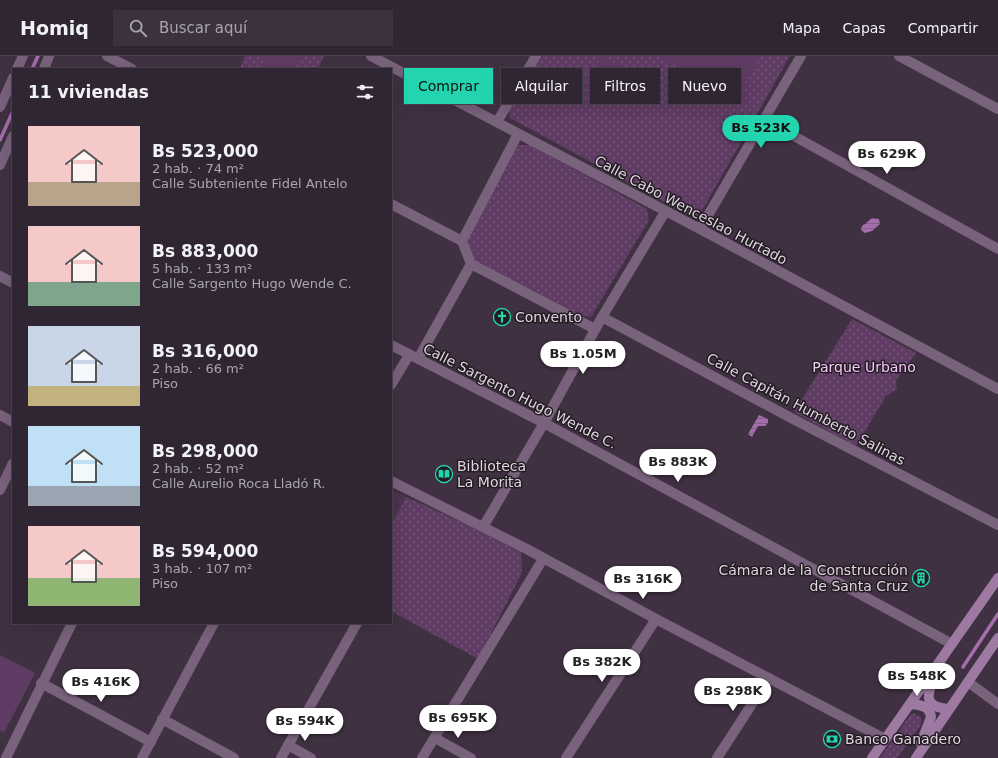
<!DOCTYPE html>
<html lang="es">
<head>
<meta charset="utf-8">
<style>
	body { margin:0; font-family:"DejaVu Sans",sans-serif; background:#3c313e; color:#f1f3f6; height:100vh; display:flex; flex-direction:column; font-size:15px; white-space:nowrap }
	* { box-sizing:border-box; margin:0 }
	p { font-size:13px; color:#a8a5ac }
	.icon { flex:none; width:22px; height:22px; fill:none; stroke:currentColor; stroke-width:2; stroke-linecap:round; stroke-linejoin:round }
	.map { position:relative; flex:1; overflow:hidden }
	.side { position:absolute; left:12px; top:12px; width:380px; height:556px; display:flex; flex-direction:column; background:#302532; border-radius:0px; box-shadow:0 4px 16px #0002,0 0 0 1px #4b424d }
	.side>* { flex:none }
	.guide { position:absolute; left:404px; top:12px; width:380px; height:36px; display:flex; gap:8px }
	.price { position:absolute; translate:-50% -34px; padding:0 9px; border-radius:14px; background:#fff; color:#222; font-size:13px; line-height:26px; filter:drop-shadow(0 1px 2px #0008) }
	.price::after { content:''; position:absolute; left:50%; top:24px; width:12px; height:9px; margin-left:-6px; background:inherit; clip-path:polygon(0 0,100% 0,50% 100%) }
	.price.active { background:#23d5af; color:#111 }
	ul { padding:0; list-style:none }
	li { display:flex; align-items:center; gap:12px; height:100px; padding:0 16px }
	li span { display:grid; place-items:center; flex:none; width:112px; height:80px; border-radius:0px; color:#555 }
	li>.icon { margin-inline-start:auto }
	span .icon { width:48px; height:48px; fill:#fffc; stroke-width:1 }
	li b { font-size:17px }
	h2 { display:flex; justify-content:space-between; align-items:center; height:48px; padding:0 16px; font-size:17px }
	.chip { padding:0 14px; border-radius:0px; background:#302532; box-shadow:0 4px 16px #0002,0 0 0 1px #4b424d; font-size:14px; line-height:36px }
	.chip.active { background:#23d5af; color:#111 }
	header { display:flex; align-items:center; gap:24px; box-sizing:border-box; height:56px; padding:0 20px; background:#302532; border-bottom:1px solid #4b424d }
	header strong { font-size:19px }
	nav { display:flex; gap:22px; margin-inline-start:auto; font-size:14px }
	.search { width:280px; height:36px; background:#3c313e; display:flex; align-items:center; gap:10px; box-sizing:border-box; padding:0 14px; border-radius:0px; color:#a8a5ac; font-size:15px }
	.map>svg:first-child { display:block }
	.built { fill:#4a364d }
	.grass { fill:url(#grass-dots) }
	.garden { fill:#5f3c63 }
	.water { fill:url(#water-rules) }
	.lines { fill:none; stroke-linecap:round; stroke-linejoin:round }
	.stream { stroke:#a36eaa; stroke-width:3.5 }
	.minor { stroke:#79627c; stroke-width:10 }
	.tertiary { stroke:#79627c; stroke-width:10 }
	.secondary { stroke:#9e7aa2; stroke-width:10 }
	.labels { text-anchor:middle; stroke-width:3; stroke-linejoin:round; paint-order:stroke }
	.street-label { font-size:14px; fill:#dfd5e0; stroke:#231c23 }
	.poi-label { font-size:14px; fill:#dfd5e0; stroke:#231c23; text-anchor:start }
	.park-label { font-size:14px; fill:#f6c9fb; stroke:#231c23 }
</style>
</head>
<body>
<header>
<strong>Homiq</strong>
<div class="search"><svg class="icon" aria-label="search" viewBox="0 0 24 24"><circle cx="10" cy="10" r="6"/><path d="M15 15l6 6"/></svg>Buscar aquí</div>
<nav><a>Mapa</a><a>Capas</a><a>Compartir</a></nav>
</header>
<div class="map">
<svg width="998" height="702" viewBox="0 0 998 702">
	<defs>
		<pattern id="grass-dots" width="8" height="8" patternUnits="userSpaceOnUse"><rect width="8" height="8" fill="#5f3c63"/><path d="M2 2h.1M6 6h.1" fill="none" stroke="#765779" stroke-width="1.8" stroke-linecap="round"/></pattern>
		<pattern id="water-rules" width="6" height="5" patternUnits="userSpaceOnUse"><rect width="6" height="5" fill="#a36eaa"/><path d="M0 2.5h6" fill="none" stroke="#815e86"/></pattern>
	</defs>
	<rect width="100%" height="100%" fill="#403142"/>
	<path class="built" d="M391 433 406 441 391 469Z"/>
	<g class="grass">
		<path d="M245 0H324L318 13H239Z"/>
		<path d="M542 0H790L699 160 692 161 510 62 509 55Z"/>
		<path d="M518 89H530L647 153 649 164 591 261 580 260 474 205 467 184Z"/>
		<path d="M852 263 916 297 896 325 897 333 886 340 856 390 794 356Z"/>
		<path d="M406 441 521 493 522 517 478 603 391 555V469Z"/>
		<path d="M911 658H915L921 661V669L897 702H880Z"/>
	</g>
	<g class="garden">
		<path d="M266 0H301L294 13H259Z"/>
		<path d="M601 0 644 22 631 45 589 23Z"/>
		<path d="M659 0H761L736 44Z"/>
		<path d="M0 599 35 617 4 677 0 674Z"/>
	</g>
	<g class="water">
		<path d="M872 162 879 163 880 168 872 175 865 177 861 174V172L863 169 865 168Z"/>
		<path d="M759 359 768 363V367L765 370H758L752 381 748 378Z"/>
	</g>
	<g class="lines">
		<g class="stream">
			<path d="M32 13 38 0"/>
			<path d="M0 84 13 55"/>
			<path d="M963 611 998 558"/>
		</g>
		<g class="minor">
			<path d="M107 0 132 13"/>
			<path d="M371 0 700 173 998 333"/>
			<path d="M899 0 998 53"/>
			<path d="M765 64 998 193"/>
			<path d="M497 66 536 0"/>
			<path d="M391 148 462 185 471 208 595 273"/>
			<path d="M700 173 801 0"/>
			<path d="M462 185 518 78"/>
			<path d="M0 220 13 227"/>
			<path d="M602 261 793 363 998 469"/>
			<path d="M391 289 544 367 952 588"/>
			<path d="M418 303 471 208"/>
			<path d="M391 329 409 299"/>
			<path d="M0 359 13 366"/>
			<path d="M391 425 523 491 656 563 885 683"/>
			<path d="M0 434 13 407"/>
			<path d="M483 471 544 367 602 261 665 156"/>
			<path d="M968 626 998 648"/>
			<path d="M41 627 151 686"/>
			<path d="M162 663 234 702"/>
			<path d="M435 682 471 702"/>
			<path d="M288 689 311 702"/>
			<path d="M6 702 72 567"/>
			<path d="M142 702 214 567"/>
			<path d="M281 702 357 567"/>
			<path d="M422 702 543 503"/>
			<path d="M566 702 656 563"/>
			<path d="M717 702 769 622"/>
		</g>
		<g class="tertiary">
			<path d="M17 13 23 0"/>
			<path d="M44 13 49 0"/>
			<path d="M0 51 13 22"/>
			<path d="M0 109 13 80"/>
		</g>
		<g class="secondary">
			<path d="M933 623C926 642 925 651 949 653"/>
			<path d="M911 648C920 649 930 650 931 661L921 687"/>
			<path d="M872 702 998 522"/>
			<path d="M916 702 998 582"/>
		</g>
	</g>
	<defs>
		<g id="church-ring" transform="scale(0.9)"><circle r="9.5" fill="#231c23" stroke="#23d5af" stroke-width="1.5"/><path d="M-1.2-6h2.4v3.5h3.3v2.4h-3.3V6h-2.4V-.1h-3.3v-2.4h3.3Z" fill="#23d5af"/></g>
		<g id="library-ring" transform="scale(0.9)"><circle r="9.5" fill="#231c23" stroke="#23d5af" stroke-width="1.5"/><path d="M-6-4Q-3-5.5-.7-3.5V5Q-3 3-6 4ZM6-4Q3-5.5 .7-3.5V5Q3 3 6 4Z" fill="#23d5af"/></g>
		<g id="building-ring" transform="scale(0.9)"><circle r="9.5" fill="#231c23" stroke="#23d5af" stroke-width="1.5"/><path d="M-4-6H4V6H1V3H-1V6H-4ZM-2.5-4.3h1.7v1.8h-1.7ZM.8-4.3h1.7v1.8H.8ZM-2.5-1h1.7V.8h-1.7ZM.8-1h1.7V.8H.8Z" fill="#23d5af"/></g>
		<g id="bank-ring" transform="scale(0.9)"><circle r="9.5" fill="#231c23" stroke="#23d5af" stroke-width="1.5"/><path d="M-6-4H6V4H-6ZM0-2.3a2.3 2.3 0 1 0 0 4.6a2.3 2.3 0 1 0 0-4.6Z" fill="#23d5af"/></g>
	</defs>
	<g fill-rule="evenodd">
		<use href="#church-ring" x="502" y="261"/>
		<use href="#library-ring" x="444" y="418"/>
		<use href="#building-ring" x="921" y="522"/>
		<use href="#bank-ring" x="832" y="683"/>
	</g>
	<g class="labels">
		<g class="street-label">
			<text transform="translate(691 154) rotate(28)" y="5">Calle Cabo Wenceslao Hurtado</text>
			<text transform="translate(520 340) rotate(27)" y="5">Calle Sargento Hugo Wende C.</text>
			<text transform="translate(806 353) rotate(28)" y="5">Calle Capitán Humberto Salinas</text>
		</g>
		<g class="poi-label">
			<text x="515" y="266">Convento</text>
			<text x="457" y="415">Biblioteca<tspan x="457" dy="16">La Morita</tspan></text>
			<text x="908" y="519" text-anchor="end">Cámara de la Construcción<tspan x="908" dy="16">de Santa Cruz</tspan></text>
			<text x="845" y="688">Banco Ganadero</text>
		</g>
		<g class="park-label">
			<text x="864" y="316">Parque Urbano</text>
		</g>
	</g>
</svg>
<b class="price active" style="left:761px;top:93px">Bs 523K</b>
<b class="price" style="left:887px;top:119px">Bs 629K</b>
<b class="price" style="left:583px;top:319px">Bs 1.05M</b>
<b class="price" style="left:678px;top:427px">Bs 883K</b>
<b class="price" style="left:643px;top:544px">Bs 316K</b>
<b class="price" style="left:602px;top:627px">Bs 382K</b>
<b class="price" style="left:917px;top:641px">Bs 548K</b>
<b class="price" style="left:101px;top:647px">Bs 416K</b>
<b class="price" style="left:733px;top:656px">Bs 298K</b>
<b class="price" style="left:458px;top:683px">Bs 695K</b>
<b class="price" style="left:305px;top:686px">Bs 594K</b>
<div class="guide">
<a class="chip active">Comprar</a>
<a class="chip">Alquilar</a>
<a class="chip">Filtros</a>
<a class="chip">Nuevo</a>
</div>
<section class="side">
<h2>11 viviendas<svg class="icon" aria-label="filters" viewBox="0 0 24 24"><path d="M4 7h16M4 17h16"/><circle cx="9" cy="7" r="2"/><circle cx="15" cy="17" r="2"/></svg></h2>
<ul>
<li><span style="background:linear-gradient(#f6c9c9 70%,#b9a48a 0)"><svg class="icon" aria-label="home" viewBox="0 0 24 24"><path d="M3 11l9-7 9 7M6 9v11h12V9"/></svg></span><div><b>Bs 523,000</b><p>2 hab. · 74 m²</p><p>Calle Subteniente Fidel Antelo</p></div></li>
<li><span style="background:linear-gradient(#f6c9c9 70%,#7fa58c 0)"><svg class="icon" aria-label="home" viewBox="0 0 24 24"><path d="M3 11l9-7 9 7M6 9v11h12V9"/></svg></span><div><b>Bs 883,000</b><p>5 hab. · 133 m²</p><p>Calle Sargento Hugo Wende C.</p></div></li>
<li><span style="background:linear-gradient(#c9d6e8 75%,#c2b280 0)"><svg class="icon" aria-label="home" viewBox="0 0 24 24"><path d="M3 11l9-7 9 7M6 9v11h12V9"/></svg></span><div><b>Bs 316,000</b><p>2 hab. · 66 m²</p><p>Piso</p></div></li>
<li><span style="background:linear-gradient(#bfe0f5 75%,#9aa5b1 0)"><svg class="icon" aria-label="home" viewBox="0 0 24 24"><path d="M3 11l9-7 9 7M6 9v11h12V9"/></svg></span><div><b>Bs 298,000</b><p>2 hab. · 52 m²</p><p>Calle Aurelio Roca Lladó R.</p></div></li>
<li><span style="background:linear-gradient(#f6c9c9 65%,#8fb573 0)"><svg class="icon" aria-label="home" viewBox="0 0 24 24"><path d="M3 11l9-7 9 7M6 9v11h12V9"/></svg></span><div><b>Bs 594,000</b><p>3 hab. · 107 m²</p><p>Piso</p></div></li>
</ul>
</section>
</div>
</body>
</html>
